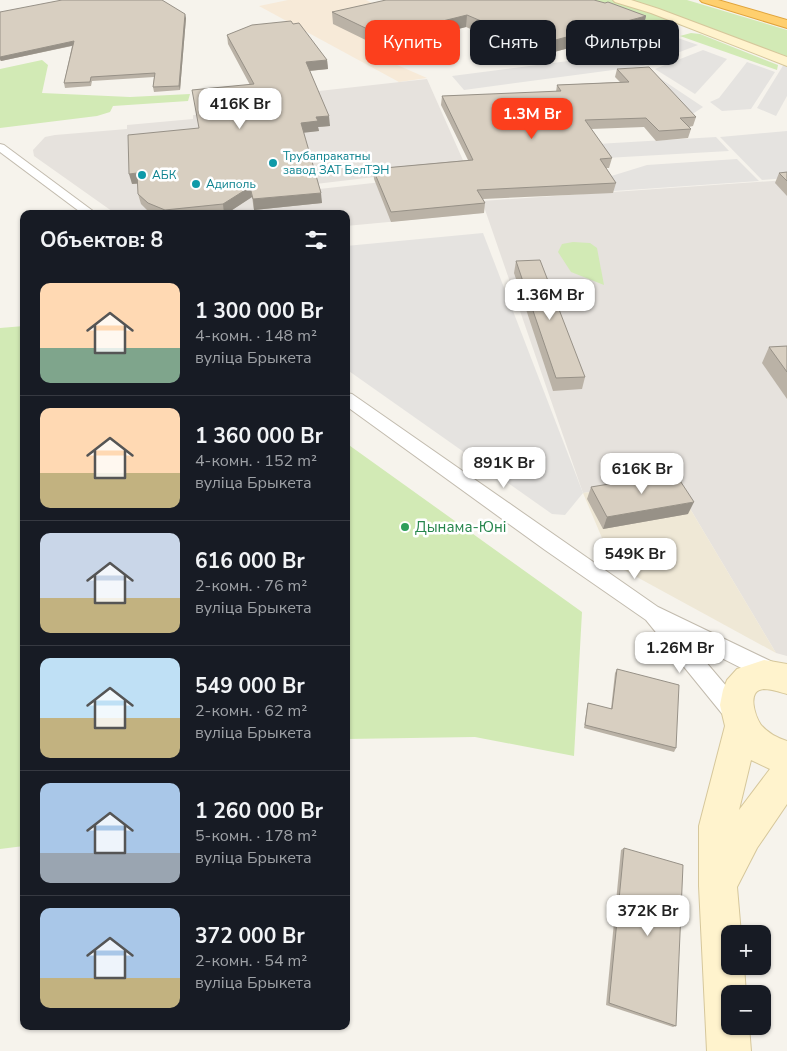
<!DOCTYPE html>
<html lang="ru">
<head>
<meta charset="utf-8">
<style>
	body { margin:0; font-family:"Nunito Sans",sans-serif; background:#242831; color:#f1f3f6; height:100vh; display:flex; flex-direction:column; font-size:19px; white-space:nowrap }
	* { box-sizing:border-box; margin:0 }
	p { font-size:16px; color:#9ea1a6 }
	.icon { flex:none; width:28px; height:28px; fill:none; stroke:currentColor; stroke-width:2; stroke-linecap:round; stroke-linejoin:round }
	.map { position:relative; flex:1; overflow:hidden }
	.panel { position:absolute; left:20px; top:210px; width:330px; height:820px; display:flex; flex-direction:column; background:#171b24; border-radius:10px; box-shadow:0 1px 4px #0004 }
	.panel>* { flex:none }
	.banner { position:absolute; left:365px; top:20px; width:346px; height:45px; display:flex; gap:10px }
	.controls { position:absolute; left:721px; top:925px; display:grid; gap:10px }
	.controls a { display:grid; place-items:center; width:50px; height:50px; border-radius:10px; background:#171b24; box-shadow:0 1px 4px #0004; font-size:25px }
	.price { position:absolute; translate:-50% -42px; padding:0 11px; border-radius:10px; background:#fff; color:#222; font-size:16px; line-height:32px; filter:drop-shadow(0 1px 2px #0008) }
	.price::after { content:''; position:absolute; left:50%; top:30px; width:15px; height:11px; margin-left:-8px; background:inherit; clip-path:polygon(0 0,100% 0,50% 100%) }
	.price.active { background:#fc3f1d; color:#fff }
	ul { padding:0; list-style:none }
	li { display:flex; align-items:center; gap:15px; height:125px; padding:0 20px }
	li+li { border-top:1px solid #363941 }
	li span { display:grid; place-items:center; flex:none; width:140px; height:100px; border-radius:10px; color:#555 }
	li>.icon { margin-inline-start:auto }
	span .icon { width:60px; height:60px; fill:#fffc; stroke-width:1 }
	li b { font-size:21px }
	h2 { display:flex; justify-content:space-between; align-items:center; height:60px; padding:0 20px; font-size:21px }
	.pill { padding:0 18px; border-radius:10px; background:#171b24; box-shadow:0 1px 4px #0004; font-size:18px; line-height:45px }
	.pill.active { background:#fc3f1d; color:#fff }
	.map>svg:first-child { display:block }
	.commercial { fill:#f7ead8 }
	.industrial { fill:#e6e2dd }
	.education { fill:#efe8d6 }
	.green { fill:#d2eab5 }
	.parking { fill:#e5e3e0 }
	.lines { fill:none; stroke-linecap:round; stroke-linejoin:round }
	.street-casing { stroke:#c2bbae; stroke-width:2 }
	.secondary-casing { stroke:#d6c79b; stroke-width:2 }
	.highway-casing { stroke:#e0a43c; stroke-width:2 }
	.street { fill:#fff; fill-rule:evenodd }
	.secondary { fill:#fff3cd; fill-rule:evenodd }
	.highway { fill:#ffcf6e; fill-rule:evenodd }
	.wall { fill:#bab2a6 }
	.shaded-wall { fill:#979187 }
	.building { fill:#d8cfc1; stroke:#979187 }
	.culture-dot { fill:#0f9aa8; stroke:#fff; stroke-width:2 }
	.leisure-dot { fill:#2e9e5b; stroke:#fff; stroke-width:2 }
	.labels { text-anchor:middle; stroke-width:5; stroke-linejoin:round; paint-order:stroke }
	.far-culture-label { font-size:12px; fill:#0d838f; stroke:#fff; text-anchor:start }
	.leisure-label { font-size:15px; fill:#27864d; stroke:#fff; text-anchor:start }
</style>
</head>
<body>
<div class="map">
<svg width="787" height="1051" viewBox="0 0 787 1051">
	<rect width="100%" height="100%" fill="#f6f3ec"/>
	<path class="commercial" d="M288 0H366L453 44 388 61 427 78 399 82 259 6Z"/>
	<g class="industrial">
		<path d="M427 79 466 167 451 161 458 167 257 191 304 87 319 91Z"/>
		<path d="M230 112 248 197 463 173 484 213 346 226V214H116L34 156 33 150 45 137 55 135 127 129V125L193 119V115Z"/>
		<path d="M787 180V656L776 653 673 480 583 493 482 201Z"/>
	</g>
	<path class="education" d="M673 480 776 653 613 564 583 493Z"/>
	<g class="green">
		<path d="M558 0H614L672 21V24L648 30Z"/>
		<path d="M626 0H687L787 30V57Z"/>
		<path d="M691 33 700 34 778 65 777 70 680 36Z"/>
		<path d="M42 60 48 65 42 93 130 97 190 94 188 101 113 106 110 112 97 116 0 128V69Z"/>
		<path d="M573 242 590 243 597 248 604 285 571 272 558 252 562 244Z"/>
		<path d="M24 326V846L0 849V328Z"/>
		<path d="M346 443 582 612 574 756 475 737 346 739Z"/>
	</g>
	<g class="parking">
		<path d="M675 37 698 45 643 66 464 90 452 76 615 55Z"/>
		<path d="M703 50 727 59 695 94 655 69Z"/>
		<path d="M747 62 775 72 751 109 722 111 710 102 719 98Z"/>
		<path d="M784 64 787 65V96L776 116 757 108Z"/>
		<path d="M655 75 703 107 694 113 681 114Z"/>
		<path d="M787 131V178L762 180 720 137Z"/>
		<path d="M716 137 729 151 606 158 597 144Z"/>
		<path d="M737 159 759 181 614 191 605 178 647 165Z"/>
		<path d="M483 233 583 493 565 515 552 514 346 369V246Z"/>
	</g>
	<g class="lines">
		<g class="street-casing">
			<g id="street">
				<path d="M0 144 4 145 97 214H83L0 152Z"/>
				<path d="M346 393 352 394 658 607 785 668 787 673 785 682 777 685 769 682 688 641 744 707 747 714 744 721 736 725 728 721 646 620 545 550 346 406Z"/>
			</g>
		</g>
		<g class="secondary-casing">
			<g id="secondary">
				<path d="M613 0H631L659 9 787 57V66L651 13 615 2Z"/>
				<path d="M764 660 787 664V694C780 692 771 689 764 689 746 690 755 716 761 725 768 733 777 738 787 741V804L757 848 737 887 741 934H730V966H744L746 994H730V1026H749L751 1051H707L699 886V826L725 726 720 705 723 690 727 680 737 669ZM751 760 770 769 739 810Z"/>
			</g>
		</g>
		<g class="highway-casing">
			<path id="highway" d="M700 0H718L787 20V28L702 2Z"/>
		</g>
		<use href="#street" class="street"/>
		<use href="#secondary" class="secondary"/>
		<use href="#highway" class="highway"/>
	</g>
	<g class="wall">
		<path d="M0 12 186 18 180 90 154 92 153 87 154 77 92 81 91 86 65 88 64 83 72 46 1 61 0 60Z"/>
		<path d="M332 12 646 16 643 28 543 55 531 50 524 52 466 27 382 48 333 24Z"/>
		<path d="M293 24 327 60 328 69 310 71 330 126 318 127 319 131 303 132 322 203 254 210 252 197 226 214H151L141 204 138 194V184H132L250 85 228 44 227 35Z"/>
		<path d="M617 69 696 117 693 126 689 127 691 129 688 138 656 141 644 127 591 129 612 158 609 168H606L616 183 613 193 483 199 485 203 484 213 391 222 374 179 373 169 468 160 441 105 442 96 556 92 557 85 620 82 615 77Z"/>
		<path d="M787 172V196L775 183 779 173Z"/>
		<path d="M516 261 585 377 582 389 553 391 514 273Z"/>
		<path d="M787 346V399L762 363 769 347Z"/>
		<path d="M591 487 688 514 603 529 587 499Z"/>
		<path d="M617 669 676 748 674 752 584 728 587 707 588 703 611 709 615 673Z"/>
		<path d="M624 848 676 1026 673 1027 606 1005 621 850Z"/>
	</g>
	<g class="shaded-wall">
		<path d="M185 14 186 18 180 90 179 86Z"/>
		<path d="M467 15 466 27 382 48V36Z"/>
		<path d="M646 16 643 28 543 55 544 43Z"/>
		<path d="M533 38 531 50 524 52 526 40Z"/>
		<path d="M74 41 75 45 1 61 0 59V57Z"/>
		<path d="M327 60 328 69 307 71 306 62Z"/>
		<path d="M329 116 330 126 318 127 319 131 302 133 301 123 316 117Z"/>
		<path d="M137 173 140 183 132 184 129 174Z"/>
		<path d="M250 187 252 197 226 214H224L223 204Z"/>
		<path d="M321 193 322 203 254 210 253 199Z"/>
		<path d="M694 502 688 514 603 529 607 517Z"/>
	</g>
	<g class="building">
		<path d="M62 0H162L185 14 179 86 153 87 155 73 91 77 90 82 64 83 74 41 0 57V12Z"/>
		<path d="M386 0H594L605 3 608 2 646 16 544 43 533 38 526 40 467 15 382 36 332 12Z"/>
		<path d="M291 21 293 24 299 23 327 60 306 62 329 116 316 117 318 121 301 123 321 193 253 199 250 187 223 204 165 210 148 203 138 194 137 173 129 174 128 135 199 128 192 90 254 84 227 35 252 25Z"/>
		<path d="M649 67 696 117 680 118 691 129 659 131 646 118 585 120 612 158 600 159 616 183 477 190 485 203 391 212 373 169 473 160 442 96 561 91 557 85 629 82 617 69Z"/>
		<path d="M787 172V181L779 173Z"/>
		<path d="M540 260 585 377 556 378 516 261Z"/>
		<path d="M787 346V372L769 347Z"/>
		<path d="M675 473 694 502 607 517 591 487Z"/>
		<path d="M617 669 679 685 676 748 585 725 588 703 612 709Z"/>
		<path d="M624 848 683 865 676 1026 609 1003Z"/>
	</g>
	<g class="culture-dot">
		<circle cx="273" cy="163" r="5"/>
		<circle cx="142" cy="175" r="5"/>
		<circle cx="196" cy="184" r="5"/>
	</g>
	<circle class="leisure-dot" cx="405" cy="527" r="5"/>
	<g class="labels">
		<g class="far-culture-label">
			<text x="283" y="160">Трубапракатны<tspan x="283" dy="14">завод ЗАТ БелТЭН</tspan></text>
			<text x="152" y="179">АБК</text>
			<text x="206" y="188">Адиполь</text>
		</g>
		<g class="leisure-label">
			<text x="415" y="532">Дынама-Юні</text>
		</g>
	</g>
</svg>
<div class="controls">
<a>+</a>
<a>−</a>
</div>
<b class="price" style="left:240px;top:130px">416K Br</b>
<b class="price active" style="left:532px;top:140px">1.3M Br</b>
<b class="price" style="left:550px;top:321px">1.36M Br</b>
<b class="price" style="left:504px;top:489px">891K Br</b>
<b class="price" style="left:642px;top:495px">616K Br</b>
<b class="price" style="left:635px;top:580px">549K Br</b>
<b class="price" style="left:680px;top:674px">1.26M Br</b>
<b class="price" style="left:648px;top:937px">372K Br</b>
<div class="banner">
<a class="pill active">Купить</a>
<a class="pill">Снять</a>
<a class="pill">Фильтры</a>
</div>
<section class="panel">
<h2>Объектов: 8<svg class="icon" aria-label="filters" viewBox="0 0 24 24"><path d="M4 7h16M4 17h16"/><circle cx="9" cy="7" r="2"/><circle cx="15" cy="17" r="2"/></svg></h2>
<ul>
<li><span style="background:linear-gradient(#ffd9b3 65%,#7fa58c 0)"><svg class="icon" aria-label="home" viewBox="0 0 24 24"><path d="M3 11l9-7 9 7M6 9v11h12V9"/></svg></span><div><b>1 300 000 Br</b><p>4-комн. · 148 m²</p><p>вуліца Брыкета</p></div></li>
<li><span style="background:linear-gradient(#ffd9b3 65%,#c2b280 0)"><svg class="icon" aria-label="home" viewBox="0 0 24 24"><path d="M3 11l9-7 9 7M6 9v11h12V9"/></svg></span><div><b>1 360 000 Br</b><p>4-комн. · 152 m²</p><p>вуліца Брыкета</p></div></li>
<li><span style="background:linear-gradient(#c9d6e8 65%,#c2b280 0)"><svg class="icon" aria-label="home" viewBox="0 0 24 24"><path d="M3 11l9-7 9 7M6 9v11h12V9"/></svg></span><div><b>616 000 Br</b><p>2-комн. · 76 m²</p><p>вуліца Брыкета</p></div></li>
<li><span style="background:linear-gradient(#bfe0f5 60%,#c2b280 0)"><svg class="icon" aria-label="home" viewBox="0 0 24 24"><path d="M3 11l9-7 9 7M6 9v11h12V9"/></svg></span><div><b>549 000 Br</b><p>2-комн. · 62 m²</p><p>вуліца Брыкета</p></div></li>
<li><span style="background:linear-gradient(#a9c7e8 70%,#9aa5b1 0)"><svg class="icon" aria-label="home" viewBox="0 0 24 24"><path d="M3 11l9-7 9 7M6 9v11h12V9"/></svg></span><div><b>1 260 000 Br</b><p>5-комн. · 178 m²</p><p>вуліца Брыкета</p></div></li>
<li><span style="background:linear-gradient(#a9c7e8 70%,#c2b280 0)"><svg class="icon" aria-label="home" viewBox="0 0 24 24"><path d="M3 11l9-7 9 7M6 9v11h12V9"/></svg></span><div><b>372 000 Br</b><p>2-комн. · 54 m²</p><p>вуліца Брыкета</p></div></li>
</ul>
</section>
</div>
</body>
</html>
